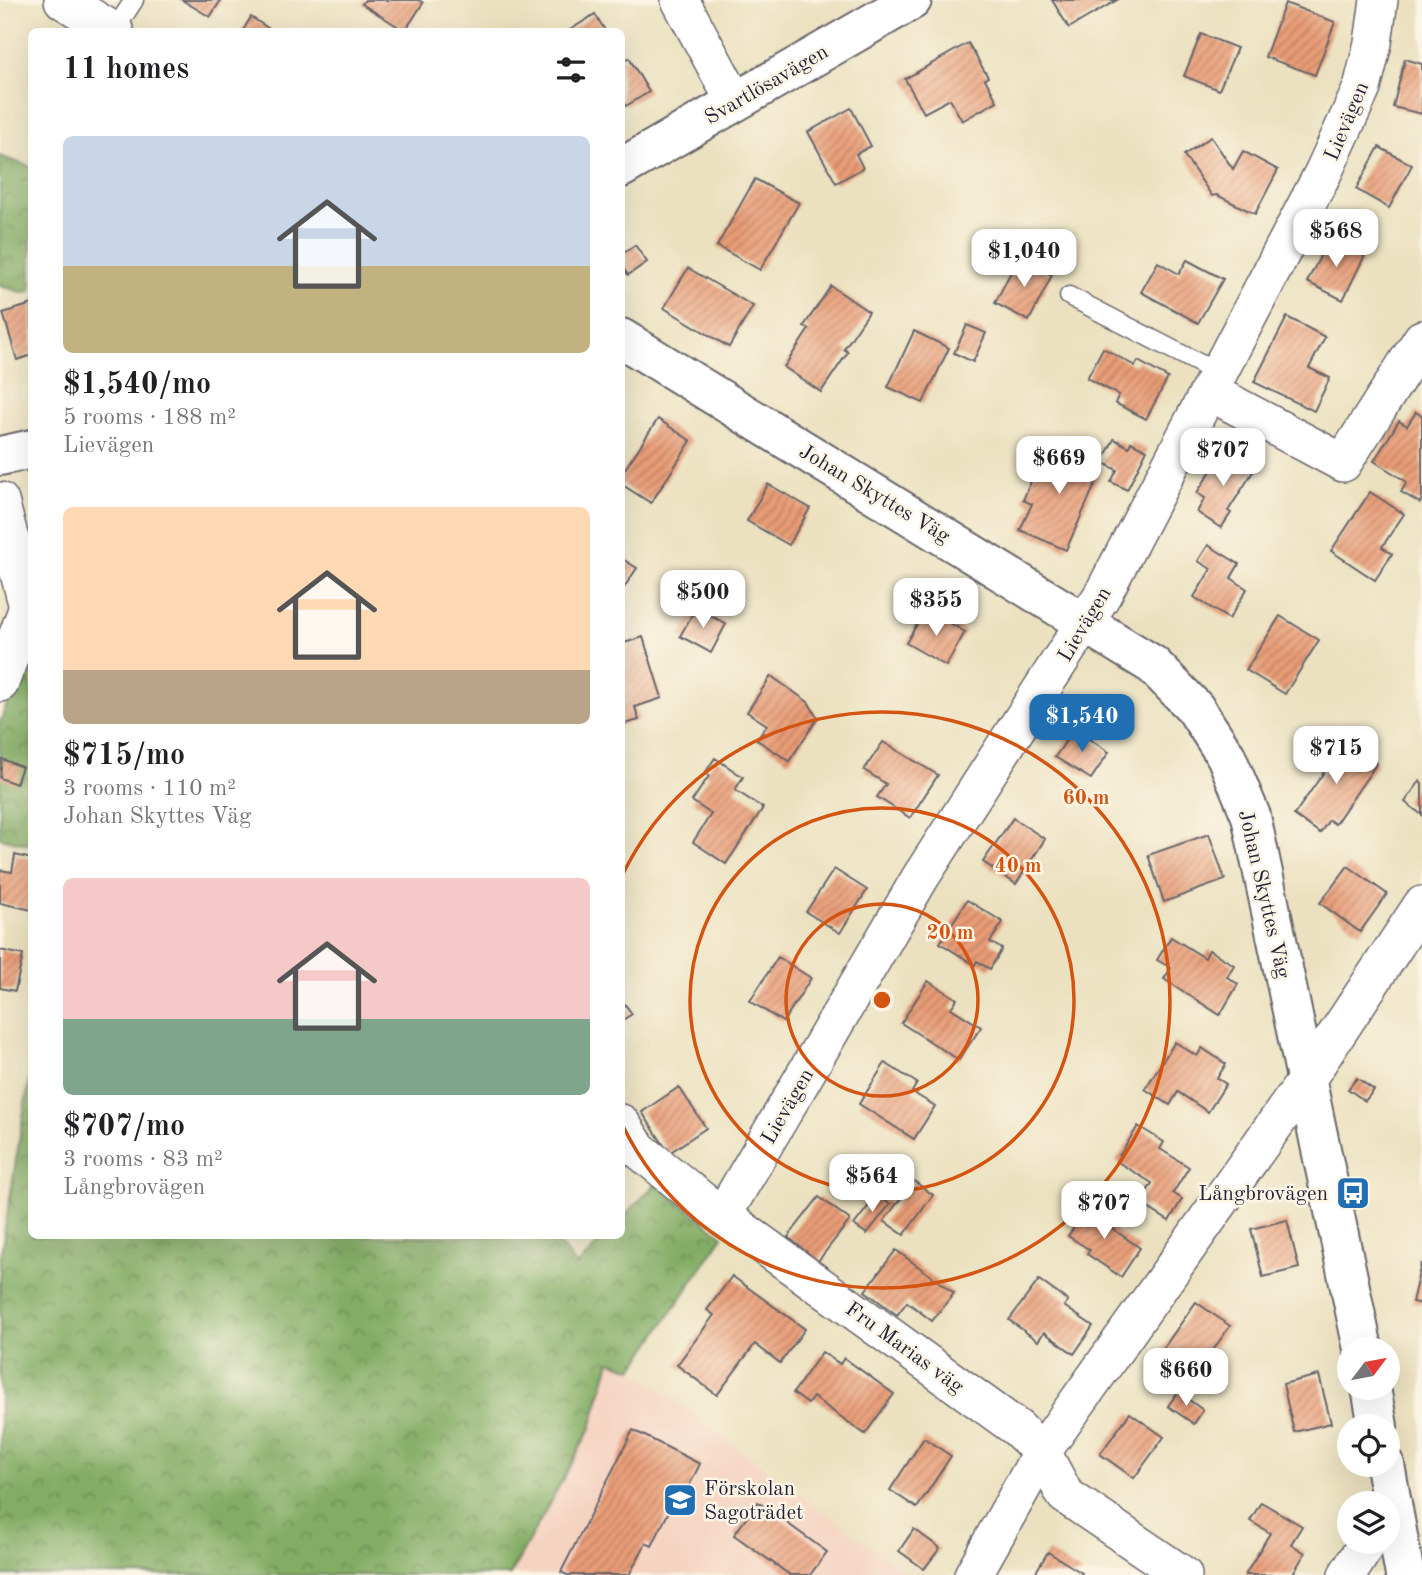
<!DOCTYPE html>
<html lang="en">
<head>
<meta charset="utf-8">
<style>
	body { margin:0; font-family:"Old Standard TT",serif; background:#f6f6f6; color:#202124; height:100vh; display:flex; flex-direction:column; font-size:26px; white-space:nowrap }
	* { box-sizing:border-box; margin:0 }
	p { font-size:23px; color:#757577 }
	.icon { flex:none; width:38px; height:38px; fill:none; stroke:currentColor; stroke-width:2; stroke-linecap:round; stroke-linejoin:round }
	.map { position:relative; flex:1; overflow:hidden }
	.side { position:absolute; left:28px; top:28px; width:597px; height:1211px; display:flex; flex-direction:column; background:#fff; border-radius:10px; box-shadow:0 7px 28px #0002 }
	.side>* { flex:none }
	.needle { width:46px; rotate:58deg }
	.fabs { position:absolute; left:1337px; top:1337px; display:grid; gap:14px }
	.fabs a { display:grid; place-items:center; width:63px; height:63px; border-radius:50%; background:#fff; box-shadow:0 7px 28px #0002; font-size:35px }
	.price { position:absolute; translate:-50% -60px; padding:0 16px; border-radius:14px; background:#fff; color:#222; font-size:23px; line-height:46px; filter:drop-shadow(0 2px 4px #0008) }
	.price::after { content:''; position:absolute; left:50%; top:42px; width:21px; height:16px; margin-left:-10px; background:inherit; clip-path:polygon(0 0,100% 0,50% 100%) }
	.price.active { background:#1f6fb2; color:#fff }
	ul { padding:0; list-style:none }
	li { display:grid; align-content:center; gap:14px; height:371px; padding:0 35px }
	li span { display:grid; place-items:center; height:217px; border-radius:10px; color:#555 }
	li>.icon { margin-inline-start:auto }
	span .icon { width:126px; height:126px; fill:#fffc; stroke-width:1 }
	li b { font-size:30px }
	h2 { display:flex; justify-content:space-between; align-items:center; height:84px; padding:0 35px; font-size:30px }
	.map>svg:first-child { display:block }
	.built { fill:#f5d3c1 }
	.forest { fill:url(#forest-crowns); stroke:#526850; stroke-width:2 }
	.building { fill:url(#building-hatch) }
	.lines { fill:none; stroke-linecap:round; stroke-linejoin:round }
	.lane-casing { stroke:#68656a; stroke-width:21 }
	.street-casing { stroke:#68656a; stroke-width:40 }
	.secondary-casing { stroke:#68656a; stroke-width:42 }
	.lane { stroke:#fff; stroke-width:18 }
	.street { stroke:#fff; stroke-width:37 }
	.secondary { stroke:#fff; stroke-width:38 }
	.ring { fill:none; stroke:#d45411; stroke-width:3.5 }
	.labels { text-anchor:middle; stroke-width:5; stroke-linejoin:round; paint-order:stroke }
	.street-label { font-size:21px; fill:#22223b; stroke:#fcf5e5 }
	.poi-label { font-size:21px; fill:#22223b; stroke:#fcf5e5; text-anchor:end }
	.centre { fill:#d45411; stroke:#fcf5e5; stroke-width:3.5 }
	.ring-label { font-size:21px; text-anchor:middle; font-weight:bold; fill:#d45411; stroke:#fcf5e5; stroke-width:5; stroke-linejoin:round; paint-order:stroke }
</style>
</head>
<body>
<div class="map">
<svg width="1422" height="1575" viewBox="0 0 1422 1575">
	<defs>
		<pattern id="forest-crowns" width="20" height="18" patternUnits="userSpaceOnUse" patternTransform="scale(1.75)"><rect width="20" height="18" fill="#83ad65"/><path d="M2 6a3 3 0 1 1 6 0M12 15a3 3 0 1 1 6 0" fill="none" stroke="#6b8c54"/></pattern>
		<pattern id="building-hatch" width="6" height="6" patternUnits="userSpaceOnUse" patternTransform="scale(1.75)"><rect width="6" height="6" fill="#e99c76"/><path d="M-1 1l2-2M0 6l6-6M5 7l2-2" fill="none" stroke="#bc7f62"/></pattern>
	</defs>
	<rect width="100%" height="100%" fill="#fcf5e5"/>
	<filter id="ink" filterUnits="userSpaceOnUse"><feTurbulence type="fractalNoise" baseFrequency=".0143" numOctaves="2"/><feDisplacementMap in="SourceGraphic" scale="14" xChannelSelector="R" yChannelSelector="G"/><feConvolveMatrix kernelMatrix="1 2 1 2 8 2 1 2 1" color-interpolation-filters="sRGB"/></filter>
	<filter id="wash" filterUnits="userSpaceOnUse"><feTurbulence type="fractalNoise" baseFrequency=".00686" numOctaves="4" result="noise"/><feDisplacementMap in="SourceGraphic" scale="28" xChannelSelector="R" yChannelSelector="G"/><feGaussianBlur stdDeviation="1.57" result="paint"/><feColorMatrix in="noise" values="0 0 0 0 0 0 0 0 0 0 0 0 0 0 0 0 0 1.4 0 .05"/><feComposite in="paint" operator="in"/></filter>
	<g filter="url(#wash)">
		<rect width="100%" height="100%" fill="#ebe1c0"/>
		<path class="built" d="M610 1361 633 1369 909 1575H514L510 1572 591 1428Z"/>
		<g class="forest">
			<path d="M0 156 31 167V291L22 292 0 286Z"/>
			<path d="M31 644V845L0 838V722Z"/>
			<path d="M31 1067 32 1236H553L577 1266 606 1236H621V1220L655 1184 723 1236 633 1369 610 1361 591 1428 510 1575H0V1260Z"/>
		</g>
		<g id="blocks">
			<g class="building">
				<path d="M182 0H221L210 17Z"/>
				<path d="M365 0H419L423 3 405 31 362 4Z"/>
				<path d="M1052 0H1117L1069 28Z"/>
				<path d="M1285 3 1335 22 1315 75 1265 57Z"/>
				<path d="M595 14 606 32H567Z"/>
				<path d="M251 17 274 32H242Z"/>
				<path d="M1201 34 1237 48 1219 90 1184 76Z"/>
				<path d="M968 43 988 77 985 79 997 101 962 121 950 99 924 113 905 79Z"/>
				<path d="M621 56 624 61 629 58 649 92 626 106 621 98Z"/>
				<path d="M1405 59 1422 64V114L1393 107Z"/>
				<path d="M851 108 871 146 856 154 863 168 836 183 808 132Z"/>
				<path d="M1211 137 1233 169 1243 151 1278 170 1255 214 1217 195 1212 196 1184 155Z"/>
				<path d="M1379 147 1412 165 1389 208 1356 189Z"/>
				<path d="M755 179 799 203 760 270 717 246Z"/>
				<path d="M1330 237 1365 255 1343 300 1307 282Z"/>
				<path d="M635 245 647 262 628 275 621 265V255Z"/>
				<path d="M1018 258 1052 275 1029 321 995 303Z"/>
				<path d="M1187 260 1223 279 1198 323 1141 292 1158 262 1179 274Z"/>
				<path d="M688 268 753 306 729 347 664 308Z"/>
				<path d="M831 286 869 312 844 349 848 352 821 392 784 367 809 329 804 326Z"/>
				<path d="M32 304V355L17 360 3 313Z"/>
				<path d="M1287 317 1325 337 1309 368 1330 378 1314 411 1254 382Z"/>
				<path d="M967 325 986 333 973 362 954 353Z"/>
				<path d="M914 331 949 348 923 403 888 387Z"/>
				<path d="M1103 348 1135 366 1138 361 1168 378 1146 419 1115 403 1119 395 1087 378Z"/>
				<path d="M1416 412 1422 416V499L1420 503 1401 492 1407 482 1374 461 1399 421 1407 426Z"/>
				<path d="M658 419 691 441 651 503 621 484V475Z"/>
				<path d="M1114 439 1129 447 1131 442 1147 450 1127 490 1111 482 1117 470 1102 462Z"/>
				<path d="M1047 444 1102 469 1066 550 1020 530 1032 504 1023 500Z"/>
				<path d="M1224 450 1254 470 1228 511 1231 513 1221 528 1197 512 1205 498 1197 493Z"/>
				<path d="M768 484 810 508 789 545 747 521Z"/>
				<path d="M1370 492 1404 514 1382 547 1392 554 1375 580 1331 551Z"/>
				<path d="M1208 545 1239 564 1231 578 1247 589 1229 619 1194 597 1211 569 1198 561Z"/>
				<path d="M621 558 637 568 621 592Z"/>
				<path d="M696 608 726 624 711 653 680 636Z"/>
				<path d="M926 609 965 632 946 666 906 643Z"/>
				<path d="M1280 616 1319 640 1285 694 1246 670Z"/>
				<path d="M643 637 662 698 635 707 639 720 621 725V644Z"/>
				<path d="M771 676 808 702 818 718 789 761 757 740 767 725 747 712Z"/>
				<path d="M1074 729 1109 752 1091 779 1055 757Z"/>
				<path d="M1341 737 1377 763 1335 824 1329 820 1320 833 1294 815 1329 765 1324 761Z"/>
				<path d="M883 742 938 775 910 818 877 797 886 784 864 770Z"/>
				<path d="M715 758 743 777 735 790 763 808 726 864 693 842 711 814 692 801 709 776 705 773Z"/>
				<path d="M2 759 22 767 16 784 0 778Z"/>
				<path d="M1420 781 1422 783V815L1405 802Z"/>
				<path d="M1013 818 1045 839 1016 884 983 862Z"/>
				<path d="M1209 834 1225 880 1164 902 1148 855Z"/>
				<path d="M15 855 32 859V910L0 903V870L12 872Z"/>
				<path d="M1348 866 1387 894 1360 932 1320 903Z"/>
				<path d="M834 869 867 890 840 933 806 912Z"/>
				<path d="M967 900 1003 922 990 942 1002 949 990 969 977 961 975 965 940 943Z"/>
				<path d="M1171 937 1205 958 1209 950 1234 965 1227 977 1238 984 1220 1015 1164 979 1171 968 1157 960Z"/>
				<path d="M0 950 23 955 15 991 0 988Z"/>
				<path d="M778 957 811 978 783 1022 750 1001Z"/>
				<path d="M928 981 957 999 951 1008 981 1027 959 1060 901 1023Z"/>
				<path d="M621 999 632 1014 621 1021Z"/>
				<path d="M1175 1042 1197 1056 1202 1048 1226 1064 1217 1078 1226 1084 1208 1112 1178 1092 1170 1105 1145 1089Z"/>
				<path d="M885 1063 917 1083 912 1092 935 1106 914 1139 859 1104Z"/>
				<path d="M1357 1078 1374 1090 1365 1101 1348 1089Z"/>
				<path d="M679 1087 706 1128 669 1153 642 1112Z"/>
				<path d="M1138 1126 1164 1142 1160 1149 1189 1167 1173 1193 1182 1199 1169 1221 1140 1203 1152 1183 1116 1161Z"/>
				<path d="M914 1181 933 1195 904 1235 884 1221Z"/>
				<path d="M877 1195 890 1204 867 1234 854 1225Z"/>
				<path d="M819 1197 850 1220 818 1261 788 1237Z"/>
				<path d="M1090 1204 1117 1222 1113 1229 1140 1248 1121 1277 1087 1254 1090 1250 1068 1236Z"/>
				<path d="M1287 1220 1299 1268 1263 1277 1251 1229Z"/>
				<path d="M896 1250 954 1293 932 1321 907 1302 897 1315 865 1291Z"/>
				<path d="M1421 1264H1422V1304L1412 1302Z"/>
				<path d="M732 1276 805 1329 780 1363 755 1344 717 1395 677 1365 714 1315 707 1310Z"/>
				<path d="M1039 1280 1068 1301 1064 1306 1093 1326 1074 1354 1044 1332 1038 1341 1009 1320Z"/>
				<path d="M1196 1302 1230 1326 1194 1377 1160 1353Z"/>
				<path d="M822 1352 840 1364 844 1358 894 1394 865 1434 813 1397 808 1404 793 1393Z"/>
				<path d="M1319 1375 1331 1423 1294 1432 1283 1384Z"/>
				<path d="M1178 1392 1203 1410 1194 1424 1168 1406Z"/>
				<path d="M1130 1413 1164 1437 1134 1478 1100 1454Z"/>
				<path d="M633 1430 700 1464 677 1510 671 1507 652 1546 646 1543 629 1575H567L561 1572Z"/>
				<path d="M924 1438 951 1456 917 1508 890 1490Z"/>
				<path d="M758 1502 827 1552 810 1575H790L734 1535Z"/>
				<path d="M1261 1502 1302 1526 1291 1544 1305 1553 1292 1575H1245L1270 1533 1250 1521Z"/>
				<path d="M914 1529 940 1548 924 1569 899 1551Z"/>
				<path d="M1048 1552 1082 1573 1081 1575H1034Z"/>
			</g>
		</g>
	</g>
	<g filter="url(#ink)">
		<use href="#blocks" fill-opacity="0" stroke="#68656a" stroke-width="2"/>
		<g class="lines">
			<g class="lane-casing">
				<g id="lane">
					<path d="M114 31 134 0"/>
					<path d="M1069 296 1218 373"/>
				</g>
			</g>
			<g class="street-casing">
				<g id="street">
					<path d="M63 0 115 32"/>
					<path d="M680 0 735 102"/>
					<path d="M1210 392 1343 463 1422 339"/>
					<path d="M0 501 28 607"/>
					<path d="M0 683 28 607"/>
					<path d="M621 1123 638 1149 701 1200 1017 1428 1042 1452 1065 1495 1183 1575"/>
					<path d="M723 1215 920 878 1103 594 1323 173 1362 88 1373 43 1379 0"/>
					<path d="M973 1575 1042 1452 1305 1082 1422 905"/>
					<path d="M1347 1575 1368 1542"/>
				</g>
			</g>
			<g class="secondary-casing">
				<g id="secondary">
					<path d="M621 168 912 0"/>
					<path d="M621 338 1153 665 1195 708 1226 756 1251 816 1363 1349"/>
					<path d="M0 456 32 449"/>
					<path d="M1371 1388 1378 1426"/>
					<path d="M1385 1465 1405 1575"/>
				</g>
			</g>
			<use href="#lane" class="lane"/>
			<use href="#street" class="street"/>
			<use href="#secondary" class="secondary"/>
		</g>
	</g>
	<g class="ring">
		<circle cx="882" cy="1000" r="96"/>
		<circle cx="882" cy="1000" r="192"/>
		<path d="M622 876A288 288 0 1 1 622 1124"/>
	</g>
	<defs>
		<g id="bus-square" transform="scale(1.75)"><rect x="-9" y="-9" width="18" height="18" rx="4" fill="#1f6fb2" stroke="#fcf5e5"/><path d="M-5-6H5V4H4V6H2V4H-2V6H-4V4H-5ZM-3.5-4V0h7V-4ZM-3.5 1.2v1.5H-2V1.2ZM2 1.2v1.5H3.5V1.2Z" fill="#fff"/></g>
		<g id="school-square" transform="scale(1.75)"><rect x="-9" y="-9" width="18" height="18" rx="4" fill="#1f6fb2" stroke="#fcf5e5"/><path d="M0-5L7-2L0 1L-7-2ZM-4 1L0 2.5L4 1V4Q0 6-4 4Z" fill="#fff"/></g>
	</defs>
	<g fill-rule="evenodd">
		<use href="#bus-square" x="1353" y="1193"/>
		<use href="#school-square" x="680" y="1500"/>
	</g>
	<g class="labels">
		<g class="street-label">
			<text transform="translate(766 84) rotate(-30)" y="7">Svartlösavägen</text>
			<text transform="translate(1346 121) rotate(-67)" y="7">Lievägen</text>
			<text transform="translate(875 493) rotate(31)" y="7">Johan Skyttes Väg</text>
			<text transform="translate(1084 624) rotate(-59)" y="7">Lievägen</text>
			<text transform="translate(1265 894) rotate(77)" y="7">Johan Skyttes Väg</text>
			<text transform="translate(787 1106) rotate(-60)" y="7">Lievägen</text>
			<text transform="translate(905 1347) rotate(36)" y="7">Fru Marias väg</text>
		</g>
		<g class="poi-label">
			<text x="1328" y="1200">Långbrovägen</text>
			<text x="704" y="1495" text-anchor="start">Förskolan<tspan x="704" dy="24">Sagoträdet</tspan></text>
		</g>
	</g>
	<circle cx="882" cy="1000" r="10" class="centre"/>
	<g class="ring-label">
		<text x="1086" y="804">60 m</text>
		<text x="1018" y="872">40 m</text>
		<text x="950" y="939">20 m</text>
	</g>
</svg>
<div class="fabs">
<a><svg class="needle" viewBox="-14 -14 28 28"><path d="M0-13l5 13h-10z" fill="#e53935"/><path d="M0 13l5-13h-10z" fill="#757577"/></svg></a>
<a><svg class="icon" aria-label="locate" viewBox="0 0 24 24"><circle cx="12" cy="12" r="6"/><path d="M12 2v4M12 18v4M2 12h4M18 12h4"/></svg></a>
<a><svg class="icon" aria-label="layers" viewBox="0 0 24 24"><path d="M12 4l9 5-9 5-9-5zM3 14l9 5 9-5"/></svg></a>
</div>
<b class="price" style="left:1336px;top:269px">$568</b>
<b class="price" style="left:1024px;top:289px">$1,040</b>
<b class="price" style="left:1223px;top:488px">$707</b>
<b class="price" style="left:1059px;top:496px">$669</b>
<b class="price" style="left:703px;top:630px">$500</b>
<b class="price" style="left:936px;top:638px">$355</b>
<b class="price active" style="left:1082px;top:754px">$1,540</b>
<b class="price" style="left:1336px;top:786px">$715</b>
<b class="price" style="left:872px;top:1214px">$564</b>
<b class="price" style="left:1104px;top:1241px">$707</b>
<b class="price" style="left:1186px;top:1408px">$660</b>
<section class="side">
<h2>11 homes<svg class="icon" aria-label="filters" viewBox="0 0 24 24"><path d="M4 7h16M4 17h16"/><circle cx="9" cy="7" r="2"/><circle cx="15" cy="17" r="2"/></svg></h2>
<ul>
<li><span style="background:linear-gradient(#c9d6e8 60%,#c2b280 0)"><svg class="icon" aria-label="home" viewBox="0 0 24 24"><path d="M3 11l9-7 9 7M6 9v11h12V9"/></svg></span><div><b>$1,540/mo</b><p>5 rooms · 188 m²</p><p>Lievägen</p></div></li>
<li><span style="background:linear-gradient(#ffd9b3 75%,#b9a48a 0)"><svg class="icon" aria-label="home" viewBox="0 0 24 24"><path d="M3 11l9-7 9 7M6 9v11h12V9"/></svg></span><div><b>$715/mo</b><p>3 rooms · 110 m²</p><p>Johan Skyttes Väg</p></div></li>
<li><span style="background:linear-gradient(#f6c9c9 65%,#7fa58c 0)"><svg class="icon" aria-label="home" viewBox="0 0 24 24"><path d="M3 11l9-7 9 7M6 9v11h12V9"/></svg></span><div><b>$707/mo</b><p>3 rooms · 83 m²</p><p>Långbrovägen</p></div></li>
</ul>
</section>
</div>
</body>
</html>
